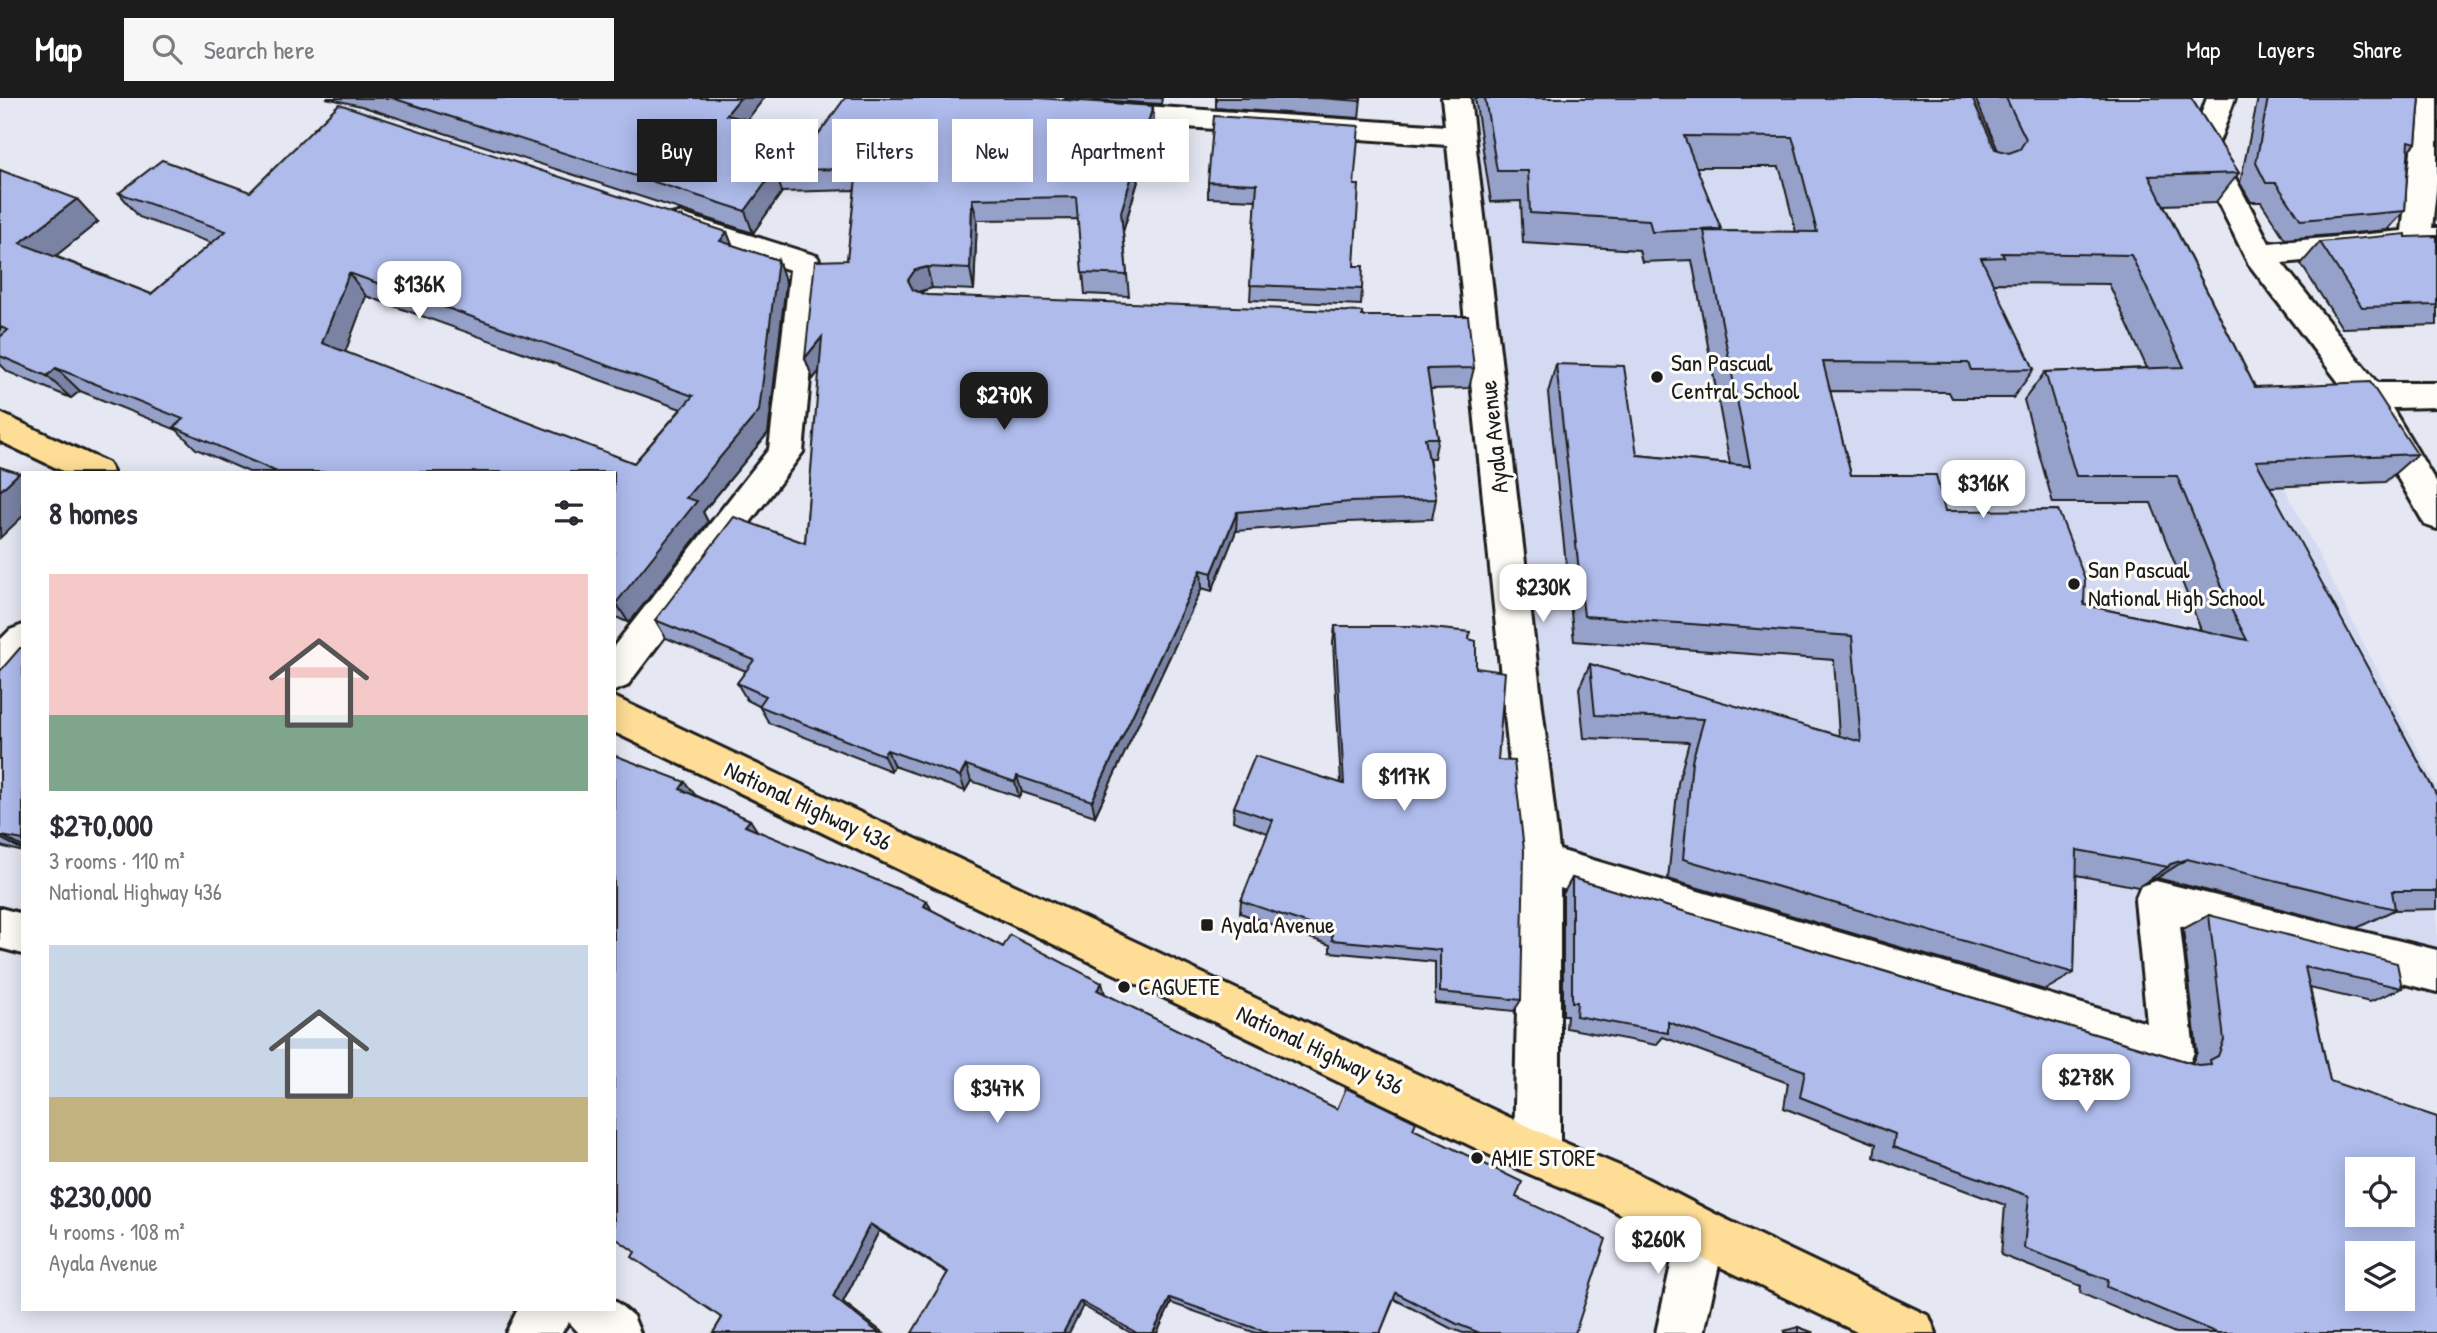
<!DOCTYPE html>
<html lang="en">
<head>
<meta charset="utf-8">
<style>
	body { margin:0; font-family:"Patrick Hand",sans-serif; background:#f7f7f7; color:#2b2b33; height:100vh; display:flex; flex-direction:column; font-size:26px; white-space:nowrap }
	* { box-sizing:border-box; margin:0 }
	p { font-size:23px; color:#7c7c81 }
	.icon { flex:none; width:38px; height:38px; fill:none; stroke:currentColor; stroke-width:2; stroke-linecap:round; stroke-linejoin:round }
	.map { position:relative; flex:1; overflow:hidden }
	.details { position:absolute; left:21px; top:373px; width:595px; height:840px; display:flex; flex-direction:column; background:#fff; border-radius:0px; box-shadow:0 4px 18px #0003 }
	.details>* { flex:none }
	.top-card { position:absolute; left:637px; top:21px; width:665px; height:63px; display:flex; gap:14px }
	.fabs { position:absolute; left:2345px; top:1059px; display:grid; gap:14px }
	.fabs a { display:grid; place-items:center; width:70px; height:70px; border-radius:0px; background:#fff; box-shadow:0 4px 18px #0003; font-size:35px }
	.price { position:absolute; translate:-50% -60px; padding:0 16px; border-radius:14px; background:#fff; color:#222; font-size:23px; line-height:46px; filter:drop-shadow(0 2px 4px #0008) }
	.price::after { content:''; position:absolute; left:50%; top:42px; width:21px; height:16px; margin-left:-10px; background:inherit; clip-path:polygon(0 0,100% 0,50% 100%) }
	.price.current { background:#1c1c1c; color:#fff }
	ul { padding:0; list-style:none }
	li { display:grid; align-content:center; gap:14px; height:371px; padding:0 28px }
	li span { display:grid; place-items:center; height:217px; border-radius:0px; color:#555 }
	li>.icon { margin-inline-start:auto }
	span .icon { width:126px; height:126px; fill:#fffc; stroke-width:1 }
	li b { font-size:30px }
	h2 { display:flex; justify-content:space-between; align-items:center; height:84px; padding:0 28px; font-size:30px }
	.pill { padding:0 24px; border-radius:0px; background:#fff; box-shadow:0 4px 18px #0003; font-size:24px; line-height:63px }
	.pill.current { background:#1c1c1c; color:#fff }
	header { display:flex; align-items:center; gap:42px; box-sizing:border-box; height:98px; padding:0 35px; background:#1c1c1c; color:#fff }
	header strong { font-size:33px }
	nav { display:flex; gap:38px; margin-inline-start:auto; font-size:24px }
	.search { width:490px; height:63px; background:#f7f7f7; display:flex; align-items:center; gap:18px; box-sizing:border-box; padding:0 24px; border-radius:0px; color:#7c7c81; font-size:26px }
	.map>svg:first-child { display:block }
	.built { fill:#d4daf1 }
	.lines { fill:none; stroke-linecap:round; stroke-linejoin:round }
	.street-casing { stroke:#1c1c1c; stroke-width:6 }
	.primary-casing { stroke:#1c1c1c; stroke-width:6 }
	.street { fill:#fdfcf7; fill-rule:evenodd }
	.primary { fill:#fedd96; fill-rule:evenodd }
	.wall { fill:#96a1ca; stroke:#1c1c1c; stroke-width:2; fill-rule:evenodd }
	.shaded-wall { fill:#7a83a4; stroke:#1c1c1c; stroke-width:2 }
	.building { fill:#aebbeb; stroke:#1c1c1c; stroke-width:2; fill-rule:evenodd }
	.poi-dot { fill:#1c1c1c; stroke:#fdfcf7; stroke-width:2.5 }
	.labels { text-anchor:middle; stroke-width:6; stroke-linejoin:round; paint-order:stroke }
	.poi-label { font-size:24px; fill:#1c1c1c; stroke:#fdfcf7; text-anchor:start }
	.street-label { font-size:24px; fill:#1c1c1c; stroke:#fdfcf7 }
</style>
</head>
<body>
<header>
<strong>Map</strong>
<div class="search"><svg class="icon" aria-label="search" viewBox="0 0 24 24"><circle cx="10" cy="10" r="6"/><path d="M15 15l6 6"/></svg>Search here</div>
<nav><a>Map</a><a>Layers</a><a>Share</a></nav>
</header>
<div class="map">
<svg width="2437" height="1235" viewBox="0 0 2437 1235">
	<rect width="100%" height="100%" fill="#e5e8f3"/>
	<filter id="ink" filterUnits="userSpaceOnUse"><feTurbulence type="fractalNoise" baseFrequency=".0143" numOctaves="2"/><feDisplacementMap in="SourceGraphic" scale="14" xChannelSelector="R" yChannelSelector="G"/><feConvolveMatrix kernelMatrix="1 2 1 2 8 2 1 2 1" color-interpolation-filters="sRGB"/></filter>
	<g filter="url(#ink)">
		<path class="built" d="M1468 0H1831L2149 124 2437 689V862L2143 793V930L1565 765Z"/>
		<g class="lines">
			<g class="street-casing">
				<g id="street">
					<path d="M1442 0H1470L1559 752 2147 925 2135 802 2141 788 2156 783 2437 852V894L2180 828 2194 954 2188 969 2172 976 1560 790V1056L1553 1072 1537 1079 1521 1072 1514 1056 1520 765 1447 47 1099 23 1089 20 1085 14 1089 8 1099 5 1445 28Z"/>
					<path d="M2207 0H2235L2218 47 2269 145 2402 133 2417 0H2437V83L2432 130H2437V150L2282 165 2377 285H2437V309L2392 310 2437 386V431L2425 427 2356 307 2248 165 2190 47Z"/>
					<path d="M679 115 817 158 821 166 803 354 627 588 614 593V548L769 351 790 172 668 132 664 125 668 118Z"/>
					<path d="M23 527V569L13 579 0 584V542L10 532Z"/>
					<path d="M0 810 23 816V856L0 850Z"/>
					<path d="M1702 1111 1719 1118 1726 1135 1704 1235H1656L1678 1135 1685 1118Z"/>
					<path d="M614 1202 633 1218 640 1235H579L569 1224 561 1235H506L518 1211H614Z"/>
				</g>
			</g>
			<g class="primary-casing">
				<g id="primary">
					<path d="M0 315 108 365 113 374H65L0 343Z"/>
					<path d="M614 599 1553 1040 1634 1074 1719 1118 1929 1218 1936 1235H1859L1685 1152 1602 1106 1521 1072 614 634Z"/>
				</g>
			</g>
			<use href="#street" class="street"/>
			<use href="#primary" class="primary"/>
		</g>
		<g class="wall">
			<path d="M326 0H764L747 22 818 37 1154 30 1123 134 1129 198 1085 196 1078 121 977 122 974 192 932 190 920 194 927 197 1362 218 1474 270 1469 290 1430 291 1438 340 1434 360H1429L1436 401 1432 421 1347 424 1236 433 1212 493 1202 490 1095 718 1022 694 1019 699 971 683 965 693 894 668 891 673 769 625 759 608 747 602 737 585 746 573 666 540 655 522 805 445 820 272 813 281 805 260 847 162 855 92 782 94 753 135 361 8Z"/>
			<path d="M1064 0H1162L1161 6Z"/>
			<path d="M1216 0H1361L1359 20 1216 10Z"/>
			<path d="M1475 0H1972L1995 51 1998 52 1975 0H2191L2239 75 2215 105 2164 107 2255 289 2417 356 2385 384 2269 389 2437 698V811L2394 812 2357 830 2157 780 2146 784 2138 789 2076 777 2074 875 2045 892 1668 781 1678 685 1689 644 1584 640 1579 590 1590 566 1839 638 1834 562 1574 543 1548 295 1556 266 1637 357 1730 366 1692 162 1642 164 1639 152 1523 145 1521 103 1491 104ZM1696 69H1779L1782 78 1796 134 1720 133 1721 131ZM1992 185 2109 186 2147 270 2045 274 2024 302 2053 405H2151L2201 532 2084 507 1945 413 1851 377 1830 293 1949 294 1952 300H2013L2034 271Z"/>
			<path d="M2258 0H2420L2416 45 2408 54 2405 113 2387 132 2285 141 2261 104H2251L2240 85Z"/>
			<path d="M0 72 98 124 55 158 151 196 212 145 139 119 119 95 250 94 727 134 732 147 778 162 786 185 768 335 703 414 708 424 629 525 614 518V374H249L196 351 177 332 80 293 71 300 8 274 0 266ZM366 198 681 311 634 365 345 254Z"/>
			<path d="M1208 84 1354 87V168L1362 191 1361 207 1250 202 1256 102 1208 100Z"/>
			<path d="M2437 138V227L2342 230 2301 166 2320 144Z"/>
			<path d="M1335 528 1469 541 1498 662 1521 902 1514 913 1435 905V864L1330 854V847L1240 815 1241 803 1268 735 1233 723 1234 709 1341 685 1333 545Z"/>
			<path d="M23 550V754L0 748V573Z"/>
			<path d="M695 697 750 722 757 733 927 803 931 812 1003 849 1105 896 1337 1011 1413 1031 1516 1099 1575 1235H1463L1450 1230 1394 1201 1380 1235H1256L1171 1205 1157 1235H1131L1083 1208 948 1175 879 1133 843 1204 883 1235H713L722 1220 635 1154Z"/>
			<path d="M1572 780 2192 965 2197 954 2183 831 2209 817 2402 890 2370 904 2310 890 2330 983 2437 1235H2175L2080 1195 2081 1188 2001 1157 2005 1107 1874 1059 1876 1046 1784 1010 1788 985 1663 939 1656 947 1566 930 1567 917H1563V796Z"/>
			<path d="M1798 1229 1814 1235H1784V1233Z"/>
		</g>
		<g class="shaded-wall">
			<path d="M740 0H764L734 39 726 17Z"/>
			<path d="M1153 8 1154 30 1122 136 1121 114Z"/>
			<path d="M775 72 782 94 753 135 745 113Z"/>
			<path d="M77 101 98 124 43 168 20 145Z"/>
			<path d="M972 101 977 122 974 192 970 171Z"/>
			<path d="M727 134 736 157 720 143Z"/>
			<path d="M778 162 786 185 768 335 703 414 708 424 629 525 616 505 686 400Z"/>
			<path d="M927 169 932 190 920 193 914 203 908 182 915 172Z"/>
			<path d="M349 175 366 198 340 268 322 245Z"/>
			<path d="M822 239 830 260 813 281 805 260Z"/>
			<path d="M56 270 80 293 71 300 47 278Z"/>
			<path d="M19 375 23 378V418L0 440V393Z"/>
			<path d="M1237 414 1236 433 1212 493V475Z"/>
			<path d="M1201 472 1202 490 1095 718 1092 703Z"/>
			<path d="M887 652 894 668 891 673 883 657Z"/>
			<path d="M966 667 971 683 965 693 960 678Z"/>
			<path d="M1017 678 1022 694 1019 699 1015 684Z"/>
			<path d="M685 684 697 699 680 691Z"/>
			<path d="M750 722 760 737 745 728Z"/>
			<path d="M2 738 23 749V752L0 740Z"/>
			<path d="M2187 761 2157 780 2146 784 2168 769 2170 766Z"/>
			<path d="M927 803 934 817 924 808Z"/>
			<path d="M1102 885 1105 896 1097 892Z"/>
			<path d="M870 1126 879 1133 843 1204 883 1235H879L833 1199Z"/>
			<path d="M1170 1200 1171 1205 1157 1235H1153Z"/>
			<path d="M1080 1203 1083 1208 1069 1235H1063Z"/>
		</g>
		<g class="building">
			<path d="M392 0H740L726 17 818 37 845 0H1037L1153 8 1121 114 1127 177 1082 175 1076 99 972 101 970 171 927 169 915 172 908 182 913 192 927 197 1362 214V218H1468L1474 270 1427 271 1438 340H1425L1436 401 1350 404 1237 414 1212 475 1201 472 1092 703 1017 678 1015 684 966 667 960 678 887 652 883 657 759 608 766 598 737 585 754 562 655 522 734 419 805 445 822 239 805 260 815 163 847 162 857 71 775 72 745 113Z"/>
			<path d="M1320 0H1361L1360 3Z"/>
			<path d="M1485 0H1972L1995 51 2009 55 2020 51 2026 41 2006 0H2191L2239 75 2149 78 2255 289 2370 284 2417 356 2256 363 2437 698V793H2392L2395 811 2187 761 2170 766 2168 769 2077 752 2074 875 1683 761 1692 663 1704 621 1595 617 1590 566 1861 644 1852 538 1584 518 1556 266 1624 268 1637 357 1750 368 1704 133 1817 134 1795 48 1792 39 1684 38 1721 131 1652 134 1649 122 1530 115 1528 73H1497ZM2002 155 2131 157 2184 269 2045 274 2076 378H2177L2232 513 2247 542 2084 507 2085 481 2058 412 1945 413 1936 377H1851L1823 264 1968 265 1971 272 2034 271 1981 160 2004 159Z"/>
			<path d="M2268 0H2420L2416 45 2409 43 2405 113 2301 122 2276 85H2266L2256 65Z"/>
			<path d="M339 6 727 134 720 143 778 162 759 313 686 400 697 403 616 505 614 504V374H478L473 373 472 374H277L174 329 183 321 56 270 47 278 0 258V239L8 232 0 229V72L77 101 20 145 151 196 226 133 119 95 162 62 250 94ZM349 175 693 298 634 365 322 245Z"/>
			<path d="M1214 18 1359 28 1354 87H1359L1354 168H1363L1362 191 1250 187 1257 86 1208 84Z"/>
			<path d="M2406 136V139L2437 138V207L2362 209 2320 144Z"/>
			<path d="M0 369 19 375 0 393Z"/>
			<path d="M1335 528H1412L1470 534 1469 541 1476 543V570L1505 574 1498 662 1514 663 1524 752 1521 902 1440 894V852L1332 842V834L1241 803 1273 722 1234 709 1255 658 1344 686Z"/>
			<path d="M20 550H23V742L2 738 0 740V573Z"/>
			<path d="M614 657 685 684 680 691 750 722 745 728 927 803 924 808 1003 849 1010 837 1102 885 1097 892 1337 1011 1346 990 1416 1024 1413 1031 1522 1084 1516 1099 1606 1141 1575 1235H1480L1457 1226 1396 1195 1380 1235H1269L1170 1200 1153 1235H1137L1080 1203 1063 1235H912L948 1174 870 1126 833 1199 879 1235H713L722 1220 632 1159 635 1154 614 1139Z"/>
			<path d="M1572 780 2198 967 2211 966 2210 962 2218 958 2224 942 2209 817 2397 865 2402 890 2305 869 2330 983 2437 1019V1235H2217L2107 1189 2108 1182 2024 1150 2029 1098 1893 1049 1895 1036 1800 999 1805 973 1668 924V935L1576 918 1577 904H1572ZM2357 1071H2403V1116H2357ZM2357 1155H2403V1200H2357Z"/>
			<path d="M1798 1229 1814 1235H1798Z"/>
		</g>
	</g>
	<g class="poi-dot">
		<circle cx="1657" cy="279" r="7"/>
		<circle cx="2074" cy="486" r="7"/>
		<rect x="1200" y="820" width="14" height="14" rx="3.5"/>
		<circle cx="1124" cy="889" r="7"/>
		<circle cx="1477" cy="1060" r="7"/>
	</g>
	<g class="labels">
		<g class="poi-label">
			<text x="1671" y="273">San Pascual<tspan x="1671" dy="28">Central School</tspan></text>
			<text x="2088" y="480">San Pascual<tspan x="2088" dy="28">National High School</tspan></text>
			<text x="1221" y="835">Ayala Avenue</text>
			<text x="1138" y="897">CAGUETE</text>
			<text x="1491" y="1068">AMIE STORE</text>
		</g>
		<g class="street-label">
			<text transform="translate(1494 339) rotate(-96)" y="8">Ayala Avenue</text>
			<text transform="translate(808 708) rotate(25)" y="8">National Highway 436</text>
			<text transform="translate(1320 952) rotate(25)" y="8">National Highway 436</text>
		</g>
	</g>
</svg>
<div class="fabs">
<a><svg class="icon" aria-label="locate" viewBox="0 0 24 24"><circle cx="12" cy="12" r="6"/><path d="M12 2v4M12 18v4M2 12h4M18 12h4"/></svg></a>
<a><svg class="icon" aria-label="layers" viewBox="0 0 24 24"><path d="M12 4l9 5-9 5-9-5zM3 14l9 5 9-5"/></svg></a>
</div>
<b class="price" style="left:419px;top:223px">$136K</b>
<b class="price current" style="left:1004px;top:334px">$270K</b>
<b class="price" style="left:1983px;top:422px">$316K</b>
<b class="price" style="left:1543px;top:526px">$230K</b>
<b class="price" style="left:1404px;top:715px">$117K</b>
<b class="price" style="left:2086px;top:1016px">$278K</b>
<b class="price" style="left:997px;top:1027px">$347K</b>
<b class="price" style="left:1658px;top:1178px">$260K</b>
<div class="top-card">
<a class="pill current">Buy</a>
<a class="pill">Rent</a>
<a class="pill">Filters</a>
<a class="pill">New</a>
<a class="pill">Apartment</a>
</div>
<section class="details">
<h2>8 homes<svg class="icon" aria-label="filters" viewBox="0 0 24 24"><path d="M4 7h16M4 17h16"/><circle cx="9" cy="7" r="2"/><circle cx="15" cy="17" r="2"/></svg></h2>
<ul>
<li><span style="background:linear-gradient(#f6c9c9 65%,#7fa58c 0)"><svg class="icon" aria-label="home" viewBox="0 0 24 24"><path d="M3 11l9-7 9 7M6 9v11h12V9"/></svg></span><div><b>$270,000</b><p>3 rooms · 110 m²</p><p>National Highway 436</p></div></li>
<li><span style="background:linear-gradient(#c9d6e8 70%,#c2b280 0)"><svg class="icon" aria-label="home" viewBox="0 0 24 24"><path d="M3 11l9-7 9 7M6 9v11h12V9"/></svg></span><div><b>$230,000</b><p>4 rooms · 108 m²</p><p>Ayala Avenue</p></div></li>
</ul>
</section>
</div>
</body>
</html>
